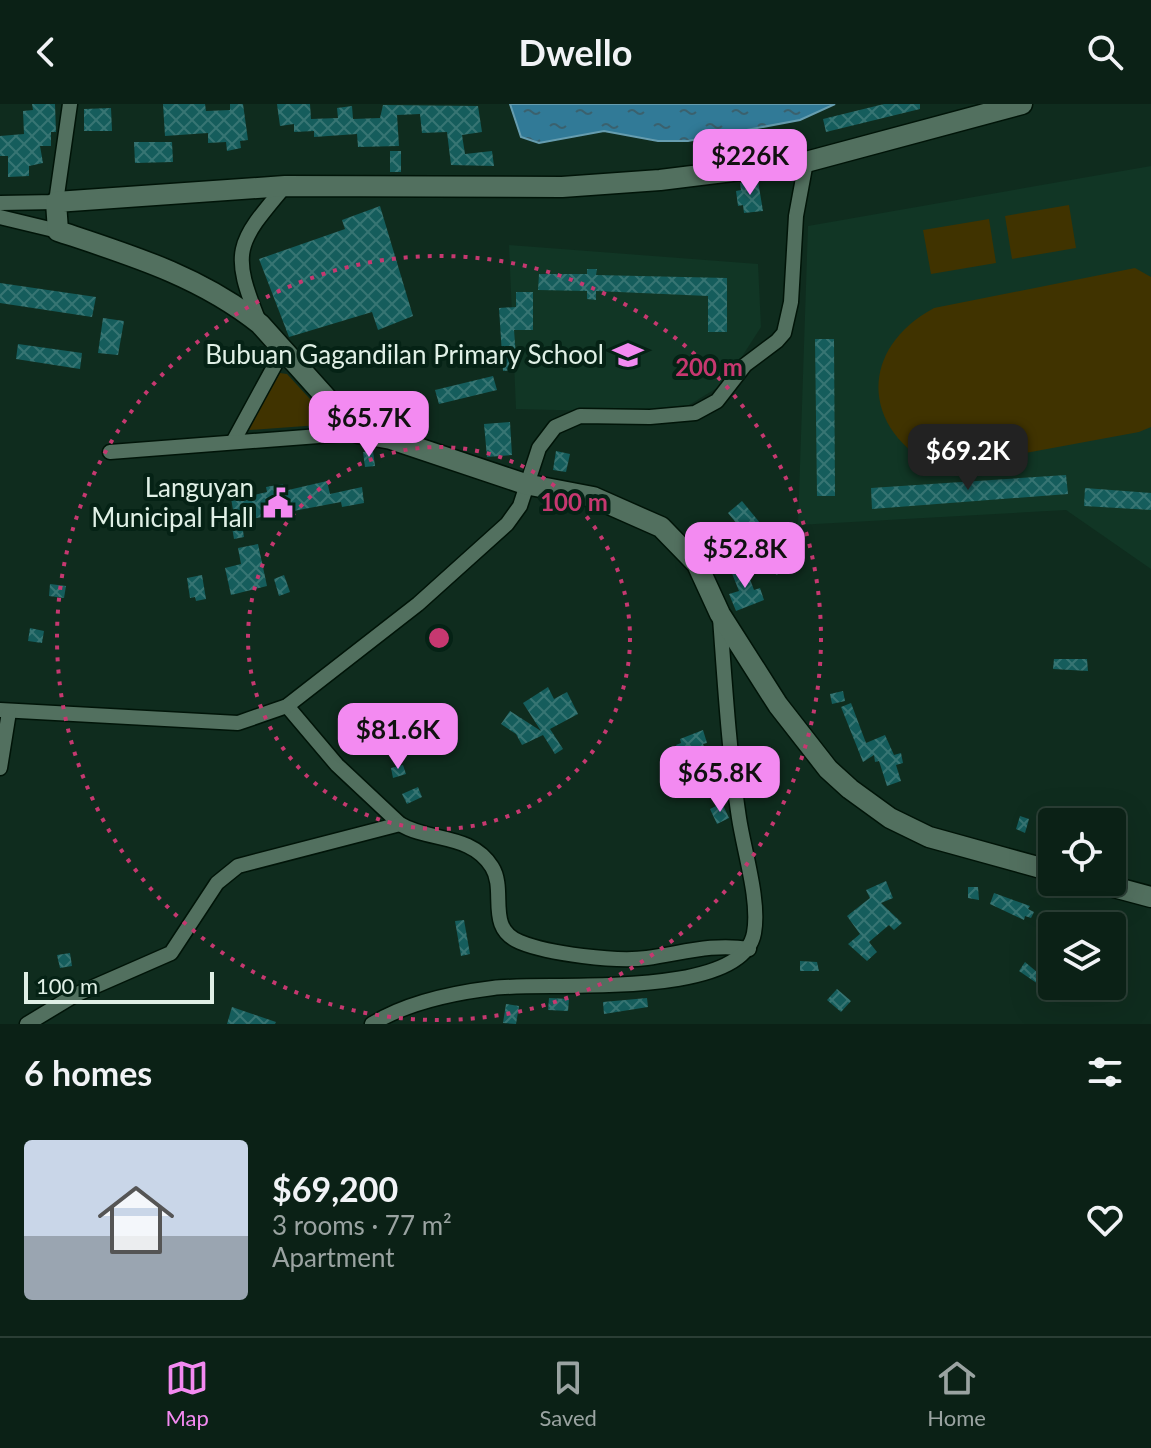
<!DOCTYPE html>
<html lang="en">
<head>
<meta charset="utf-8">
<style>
	body { margin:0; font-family:Lato,sans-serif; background:#192e23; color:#f1f3f6; height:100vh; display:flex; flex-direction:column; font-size:30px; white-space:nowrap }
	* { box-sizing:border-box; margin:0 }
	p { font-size:26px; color:#9aa3a1 }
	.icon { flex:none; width:44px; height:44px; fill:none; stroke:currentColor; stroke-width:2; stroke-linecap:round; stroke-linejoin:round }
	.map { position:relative; height:920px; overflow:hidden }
	.drawer { display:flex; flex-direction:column; background:#0b2116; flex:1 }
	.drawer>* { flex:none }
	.fabs { position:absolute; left:1038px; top:704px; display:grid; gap:16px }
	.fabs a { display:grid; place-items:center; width:88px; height:88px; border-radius:8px; background:#0b2116; box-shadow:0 8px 32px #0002,0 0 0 2px #2b3e35; font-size:40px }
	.scale { position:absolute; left:24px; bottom:20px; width:190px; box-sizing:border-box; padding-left:8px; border:4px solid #e0f0e6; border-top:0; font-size:22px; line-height:28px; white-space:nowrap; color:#e0f0e6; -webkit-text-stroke:6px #052215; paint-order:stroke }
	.price { position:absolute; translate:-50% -68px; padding:0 18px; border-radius:16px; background:#f38af1; color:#111; font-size:26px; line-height:52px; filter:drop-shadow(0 2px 4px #0008) }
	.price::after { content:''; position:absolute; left:50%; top:48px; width:24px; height:18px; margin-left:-12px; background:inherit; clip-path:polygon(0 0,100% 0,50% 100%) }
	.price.on { background:#222; color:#fff }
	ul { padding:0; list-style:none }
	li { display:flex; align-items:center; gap:24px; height:200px; padding:0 24px }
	li span { display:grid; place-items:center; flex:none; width:224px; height:160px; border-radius:8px; color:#555 }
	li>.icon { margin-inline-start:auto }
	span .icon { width:96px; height:96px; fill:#fffc; stroke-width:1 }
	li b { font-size:34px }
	h2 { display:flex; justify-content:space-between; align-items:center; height:96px; padding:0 24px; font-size:34px }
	header { display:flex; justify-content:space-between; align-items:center; height:104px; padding:0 24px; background:#0b2116; font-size:36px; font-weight:700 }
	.menu { display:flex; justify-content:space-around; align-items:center; height:112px; border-top:2px solid #2b3e35; background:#0b2116; font-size:22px; color:#9aa3a1 }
	.menu a { display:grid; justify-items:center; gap:4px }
	.menu .on { color:#f38af1 }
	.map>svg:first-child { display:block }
	.built { fill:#113625 }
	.green { fill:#403300 }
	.water { fill:url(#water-ripples); stroke:#669daf; stroke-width:2 }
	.building { fill:url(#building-cross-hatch) }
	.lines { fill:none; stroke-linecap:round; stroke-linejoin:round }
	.street-casing { stroke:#001408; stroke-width:17 }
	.secondary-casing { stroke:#001408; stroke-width:23 }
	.street { stroke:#52705f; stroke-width:14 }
	.secondary { stroke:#52705f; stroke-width:20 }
	.ring { fill:none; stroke:#c63870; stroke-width:4; stroke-dasharray:4 8 }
	.labels { text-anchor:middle; stroke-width:8; stroke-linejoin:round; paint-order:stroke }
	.poi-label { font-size:26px; fill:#e0f0e6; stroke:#052215; text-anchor:end }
	.centre { fill:#c63870; stroke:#052215; stroke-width:4 }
	.ring-label { font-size:24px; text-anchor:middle; font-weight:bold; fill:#c63870; stroke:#052215; stroke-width:8; stroke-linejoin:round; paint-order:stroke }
</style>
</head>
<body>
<header><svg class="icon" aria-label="back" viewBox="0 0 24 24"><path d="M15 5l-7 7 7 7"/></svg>Dwello<svg class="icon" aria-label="search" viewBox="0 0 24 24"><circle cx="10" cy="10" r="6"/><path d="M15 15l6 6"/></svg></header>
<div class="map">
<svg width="1151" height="920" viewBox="0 0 1151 920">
	<defs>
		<pattern id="water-ripples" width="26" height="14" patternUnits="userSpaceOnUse" patternTransform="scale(2)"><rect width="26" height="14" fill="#317a97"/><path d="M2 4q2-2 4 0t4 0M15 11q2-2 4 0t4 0" fill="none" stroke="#3a616e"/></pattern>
		<pattern id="building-cross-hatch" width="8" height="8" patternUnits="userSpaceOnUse" patternTransform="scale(2)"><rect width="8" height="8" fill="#155d5c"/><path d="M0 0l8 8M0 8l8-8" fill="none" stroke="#377573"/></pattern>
	</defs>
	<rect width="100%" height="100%" fill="#0f2c1e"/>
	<g class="built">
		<path d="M1151 62V465L1066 406 798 421 808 122Z"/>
		<path d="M509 141 758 160 761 223 725 279 676 309 516 305Z"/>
	</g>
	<g class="green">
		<path d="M1069 101 1076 144 1012 155 1005 112Z"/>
		<path d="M989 115 996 159 931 170 923 126Z"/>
		<path d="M1135 164 1151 173V323L1139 328 940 365C862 329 856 246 934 204Z"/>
		<path d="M280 269 287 270 333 320 249 326 248 315Z"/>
	</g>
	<path class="water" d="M510 0H835L800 16 688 37H658L604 27 539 39 521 33Z"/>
	<g class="building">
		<path d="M32 0H55L56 28H51V42H40L43 59 29 62V72L8 73V52H0V32L24 30 23 7 33 6Z"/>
		<path d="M163 0H205L206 7 230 6V0H243L248 36 240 37 241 44 227 47 226 38 208 39V29L165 32Z"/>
		<path d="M277 0H310L311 15 338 14 337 4 352 2 353 15 380 14 383 1 478 2 482 28 462 31 465 50 492 47 494 62 451 61 447 28 422 29 420 10 397 11 399 42 358 43 357 30 314 33V27L294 28V20L280 22Z"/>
		<path d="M884 0H920V5L826 28 823 15Z"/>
		<path d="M111 4 112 27H84V5Z"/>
		<path d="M134 38H172L173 58 135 59Z"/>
		<rect x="390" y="47" width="11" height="21"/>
		<path d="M758 77 763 107 744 109 743 101 738 102 736 87 741 86 740 79Z"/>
		<path d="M380 102 413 212 378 226 372 208 289 233 259 155 345 125 342 116Z"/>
		<path d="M587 165H597L596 171 727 174V228H708V192L596 187V196L587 195V187L538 186 539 170H587Z"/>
		<path d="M0 179 96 193 92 213 0 199Z"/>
		<path d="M516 188H533V226H514L517 266 503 267 499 204 516 203Z"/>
		<path d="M103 214 124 217 118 251 98 249Z"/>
		<path d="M815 235H834L835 392H817Z"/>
		<path d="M18 240 82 249 80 265 16 255Z"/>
		<path d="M493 272 497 286 439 300 435 286Z"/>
		<path d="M510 318 512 351 487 353 484 320Z"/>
		<path d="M373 347 375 362 365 363 363 348Z"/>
		<path d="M556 347 570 350 566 368 553 366Z"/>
		<path d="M1066 371 1068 390 872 405 871 384Z"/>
		<path d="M327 377 330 390 362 383 364 399 342 403 341 398 235 418 230 388 240 386 242 394 267 388 266 383 283 380 284 387Z"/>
		<path d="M1085 384 1151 389V406L1084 402Z"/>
		<path d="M742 397 760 419 746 431 728 409Z"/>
		<path d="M242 421 244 433 234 435 232 423Z"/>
		<path d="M772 422 785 439 775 447 762 430Z"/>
		<path d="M258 440 267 482 231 491 225 464 241 460 238 444Z"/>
		<path d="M773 450 786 459 777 471 766 463Z"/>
		<path d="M745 462 754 486 760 484 764 496 736 507 729 490 739 487 731 467Z"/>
		<path d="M202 471 206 495 196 497 195 493 190 494 187 474Z"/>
		<path d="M284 471 290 488 279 492 274 475Z"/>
		<path d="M50 480 66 482 64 494 49 492Z"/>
		<path d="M30 524 44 527 42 539 28 537Z"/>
		<path d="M1054 555H1087L1088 567 1053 565Z"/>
		<path d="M548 583 554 595 567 588 578 610 550 625 563 645 555 650 543 631 522 641 516 630 501 620 510 607 541 627 523 599Z"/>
		<path d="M843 587 845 597 832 600 830 590Z"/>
		<path d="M851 599 866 639 885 631 894 651 901 649 903 659 896 661 901 677 887 682 879 657 875 658 874 651 863 658 841 603Z"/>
		<path d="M703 626 707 639 703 640 718 676 708 678 698 655 688 661 676 641 681 639 680 635Z"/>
		<path d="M403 661 406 670 393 674 391 664Z"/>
		<path d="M418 683 422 693 407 700 402 690Z"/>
		<path d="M722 699 729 714 717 720 710 705Z"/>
		<path d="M1020 712 1029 715 1025 729 1016 725Z"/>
		<path d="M886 777 893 794 881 799 902 819 894 826 889 821 869 838 877 848 867 857 848 840 860 830 847 812 870 794 866 786Z"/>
		<path d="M968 783H978L979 796 968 794Z"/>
		<path d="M994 789 1030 802 1028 805 1034 808 1031 814 1025 812 1024 816 990 800Z"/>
		<path d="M464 816 470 850 461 852 455 817Z"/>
		<path d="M1052 836V875L1038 868Z"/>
		<path d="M70 849 72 862 60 864 57 851Z"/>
		<path d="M800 857 817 858 819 867H800Z"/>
		<path d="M1025 858 1044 874 1041 882 1019 867Z"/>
		<path d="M837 885 851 897 841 908 827 896Z"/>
		<path d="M549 894 569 895 568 907 548 906Z"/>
		<path d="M647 894 648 903 604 910 603 898Z"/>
		<path d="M506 900 519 902 516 920 503 919Z"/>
		<path d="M232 903 276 918 275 920H227Z"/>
	</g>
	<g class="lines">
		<g class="street-casing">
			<g id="street">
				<path d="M0 99 56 98 70 0"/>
				<path d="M0 113 58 127"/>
				<path d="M260 220C230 147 236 140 285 82"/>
				<path d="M234 336 282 248"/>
				<path d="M110 348 358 329"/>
				<path d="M287 602 337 661 400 720C429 738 471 729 492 763 507 787 485 824 520 838 549 850 616 858 647 854 683 849 712 839 749 845"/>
				<path d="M0 606 238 619 287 602 418 500 507 420 520 402 539 344 555 323 580 312 650 313 695 309 717 297 745 261 777 237 784 229 791 198 796 112 806 58"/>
				<path d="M0 664 9 608"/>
				<path d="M27 920 75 891 171 849 217 779 238 762 400 720"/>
				<path d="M372 920C408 898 452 889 493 884 547 877 742 897 754 829 760 797 744 747 739 714 729 648 725 581 720 514"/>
			</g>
		</g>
		<g class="secondary-casing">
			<g id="secondary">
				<path d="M1022 0 806 58 660 76 562 83 285 82 56 98 58 127C130 151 200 172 260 220L358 329 391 335 525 380 593 393 661 423 697 460 720 510 778 601 828 665 850 685 890 714 929 733 1052 767"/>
				<path d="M1095 778 1151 793"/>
			</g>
		</g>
		<use href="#street" class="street"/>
		<use href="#secondary" class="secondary"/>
	</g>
	<g class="ring">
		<circle cx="439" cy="534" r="191"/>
		<circle cx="439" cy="534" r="382"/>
	</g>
	<defs>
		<g id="school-bare" transform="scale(2.4)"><path d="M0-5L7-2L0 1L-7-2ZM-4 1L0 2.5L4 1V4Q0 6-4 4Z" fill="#f38af1" stroke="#052215" stroke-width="2.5" paint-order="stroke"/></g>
		<g id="civic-bare" transform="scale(2.4)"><path d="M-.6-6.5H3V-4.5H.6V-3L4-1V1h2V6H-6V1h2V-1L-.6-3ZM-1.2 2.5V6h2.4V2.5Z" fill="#f38af1" stroke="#052215" stroke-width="2.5" paint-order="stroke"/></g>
	</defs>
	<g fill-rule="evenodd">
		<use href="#school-bare" x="628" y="251"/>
		<use href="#civic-bare" x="278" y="399"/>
	</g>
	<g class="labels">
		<g class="poi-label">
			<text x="604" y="260">Bubuan Gagandilan Primary School</text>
			<text x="254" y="393">Languyan<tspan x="254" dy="30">Municipal Hall</tspan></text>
		</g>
	</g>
	<circle cx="439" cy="534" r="12" class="centre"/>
	<g class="ring-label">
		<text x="709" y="272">200 m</text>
		<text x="574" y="407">100 m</text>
	</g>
</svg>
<div class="fabs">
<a><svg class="icon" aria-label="locate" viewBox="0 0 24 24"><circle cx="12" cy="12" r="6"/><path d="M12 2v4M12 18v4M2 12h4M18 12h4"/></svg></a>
<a><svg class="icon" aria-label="layers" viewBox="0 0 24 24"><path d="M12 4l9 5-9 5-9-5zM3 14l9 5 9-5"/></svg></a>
</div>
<div class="scale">100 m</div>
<b class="price" style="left:750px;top:93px">$226K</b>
<b class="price" style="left:369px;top:355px">$65.7K</b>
<b class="price on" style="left:968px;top:388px">$69.2K</b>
<b class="price" style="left:745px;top:486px">$52.8K</b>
<b class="price" style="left:398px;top:667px">$81.6K</b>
<b class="price" style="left:720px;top:710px">$65.8K</b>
</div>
<section class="drawer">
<h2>6 homes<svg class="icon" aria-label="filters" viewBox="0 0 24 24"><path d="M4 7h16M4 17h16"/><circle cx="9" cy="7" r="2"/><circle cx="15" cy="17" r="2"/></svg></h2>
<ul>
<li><span style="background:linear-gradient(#c9d6e8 60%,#9aa5b1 0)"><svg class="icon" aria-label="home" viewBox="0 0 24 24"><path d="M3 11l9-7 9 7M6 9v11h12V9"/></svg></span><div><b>$69,200</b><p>3 rooms · 77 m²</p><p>Apartment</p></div><svg class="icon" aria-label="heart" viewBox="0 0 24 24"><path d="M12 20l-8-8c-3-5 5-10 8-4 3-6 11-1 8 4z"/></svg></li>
</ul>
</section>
<nav class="menu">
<a class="on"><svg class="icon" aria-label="map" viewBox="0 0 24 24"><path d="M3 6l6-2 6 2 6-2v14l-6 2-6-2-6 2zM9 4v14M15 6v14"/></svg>Map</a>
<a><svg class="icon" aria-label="saved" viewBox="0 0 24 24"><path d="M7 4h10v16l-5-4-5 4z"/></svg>Saved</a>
<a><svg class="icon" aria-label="home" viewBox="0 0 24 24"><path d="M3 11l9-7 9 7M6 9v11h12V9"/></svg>Home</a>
</nav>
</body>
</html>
